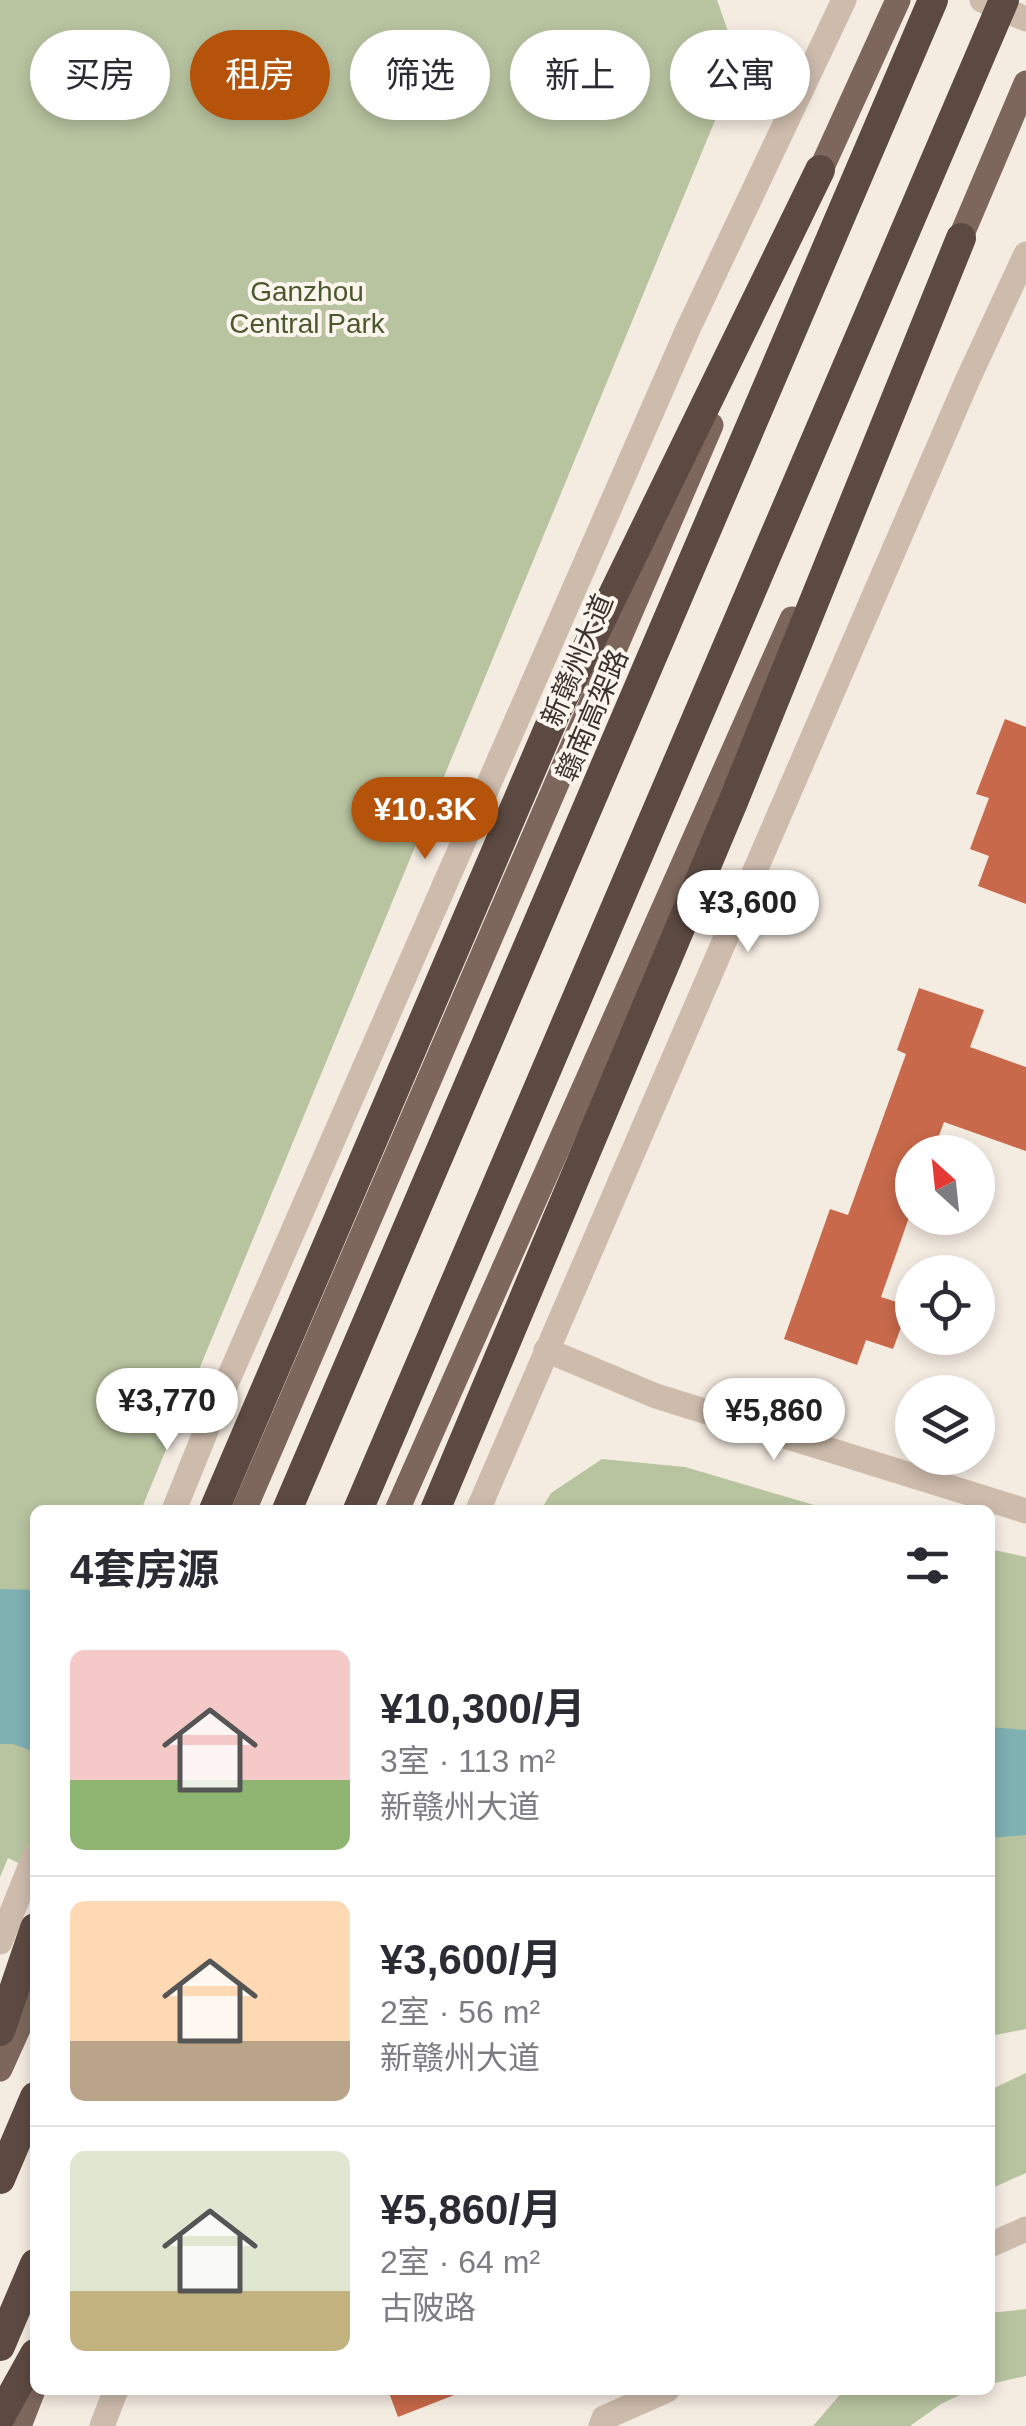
<!DOCTYPE html>
<html lang="zh">
<head>
<meta charset="utf-8">
<style>
	body { margin:0; font-family:Helvetica,"Noto Sans SC",sans-serif; background:#f2f2f3; color:#2b2b33; height:100vh; display:flex; flex-direction:column; font-size:38px; white-space:nowrap }
	* { box-sizing:border-box; margin:0 }
	p { font-size:32px; color:#7c7c81 }
	.icon { flex:none; width:55px; height:55px; fill:none; stroke:currentColor; stroke-width:2; stroke-linecap:round; stroke-linejoin:round }
	.map { position:relative; flex:1; overflow:hidden }
	.panel { position:absolute; left:30px; top:1505px; width:965px; height:890px; display:flex; flex-direction:column; background:#fff; border-radius:15px; box-shadow:0 5px 15px #0003 }
	.panel>* { flex:none }
	.banner { position:absolute; left:30px; top:30px; width:968px; height:90px; display:flex; gap:20px }
	.needle { width:65px; rotate:333deg }
	.fabs { position:absolute; left:895px; top:1135px; display:grid; gap:20px }
	.fabs a { display:grid; place-items:center; width:100px; height:100px; border-radius:50%; background:#fff; box-shadow:0 5px 15px #0003; font-size:50px }
	.price { position:absolute; translate:-50% -85px; padding:0 22px; border-radius:35px; background:#fff; color:#222; font-size:32px; line-height:65px; filter:drop-shadow(0 2px 5px #0008) }
	.price::after { content:''; position:absolute; left:50%; top:60px; width:30px; height:22px; margin-left:-15px; background:inherit; clip-path:polygon(0 0,100% 0,50% 100%) }
	.price.current { background:#b45309; color:#fff }
	ul { padding:0; list-style:none }
	li { display:flex; align-items:center; gap:30px; height:250px; padding:0 40px }
	li+li { border-top:2px solid #e1e1e2 }
	li span { display:grid; place-items:center; flex:none; width:280px; height:200px; border-radius:15px; color:#555 }
	li>.icon { margin-inline-start:auto }
	span .icon { width:120px; height:120px; fill:#fffc; stroke-width:1 }
	li b { font-size:42px }
	h2 { display:flex; justify-content:space-between; align-items:center; height:120px; padding:0 40px; font-size:42px }
	.chip { padding:0 35px; border-radius:45px; background:#fff; box-shadow:0 5px 15px #0003; font-size:35px; line-height:90px }
	.chip.current { background:#b45309; color:#fff }
	.map>svg:first-child { display:block }
	.green { fill:#b8c4a0 }
	.water { fill:#7fb0b2 }
	.building { fill:#c8694b }
	.lines { fill:none; stroke-linecap:round; stroke-linejoin:round }
	.minor { stroke:#cdbbac; stroke-width:25 }
	.major { stroke:#7d675c; stroke-width:25 }
	.highway { stroke:#5c4a42; stroke-width:30 }
	.highway-bridge { stroke:#5c4a42; stroke-width:30 }
	.labels { text-anchor:middle; stroke-width:8; stroke-linejoin:round; paint-order:stroke }
	.park-label { font-size:28px; fill:#4a5a2e; stroke:#fbf5ee }
	.street-label { font-size:28px; fill:#3b302b; stroke:#fbf5ee }
</style>
</head>
<body>
<div class="map">
<svg width="1026" height="2426" viewBox="0 0 1026 2426">
	<rect width="100%" height="100%" fill="#f4ebe1"/>
	<g class="green">
		<path d="M0 0H717L730 37 728 89 141 1510H35V1871L8 1858 0 1877Z"/>
		<path d="M602 1459 685 1467 831 1510H541L551 1493Z"/>
		<path d="M990 1549 1026 1557V2029L990 2036Z"/>
		<path d="M1026 2073V2173L990 2189V2090Z"/>
		<path d="M1026 2309V2376L990 2384V2313Z"/>
		<path d="M844 2390H970L941 2404 910 2426H813Z"/>
	</g>
	<g class="water">
		<path d="M0 1589 35 1590V1752L13 1744H0Z"/>
		<path d="M990 1727 1026 1730V1835L990 1838Z"/>
	</g>
	<g class="building">
		<path d="M1005 719 1026 727V904L978 886 989 856 970 849 989 798 976 794Z"/>
		<path d="M919 988 984 1010 970 1047 1026 1067V1151L944 1122 933 1152H912V1209L881 1297 909 1306 893 1349 866 1340 857 1365 784 1339 830 1209 848 1215 906 1054 897 1050Z"/>
		<path d="M388 2390 408 2391 467 2390 398 2417Z"/>
	</g>
	<g class="lines">
		<g class="minor">
			<path d="M982 0 1026 19"/>
			<path d="M546 1350 656 1396 1026 1511"/>
			<path d="M174 1510 212 1416 688 329 844 0"/>
			<path d="M478 1510 968 379 1026 254"/>
			<path d="M0 1942 35 1855"/>
			<path d="M990 2245 1026 2229"/>
			<path d="M102 2426 116 2390"/>
			<path d="M601 2426 604 2418 667 2390"/>
		</g>
		<g class="major">
			<path d="M813 187 898 0"/>
			<path d="M954 253 1026 83"/>
			<path d="M244 1510 711 425"/>
			<path d="M397 1510 792 619"/>
			<path d="M0 2069 35 1991"/>
			<path d="M19 2426 35 2385"/>
		</g>
		<g class="highway">
			<path d="M214 1510 555 714 820 170"/>
			<path d="M287 1510 933 0"/>
			<path d="M435 1510 733 802 961 238"/>
			<path d="M0 2031 35 1928"/>
			<path d="M0 2179 35 2097"/>
			<path d="M0 2346 35 2264"/>
			<path d="M0 2417 35 2354"/>
		</g>
		<path class="highway-bridge" d="M358 1510 1004 0"/>
	</g>
	<g class="labels">
		<g class="park-label">
			<text x="307" y="301">Ganzhou<tspan x="307" dy="32">Central Park</tspan></text>
		</g>
		<g class="street-label">
			<text transform="translate(577 660) rotate(-67)" y="10">新赣州大道</text>
			<text transform="translate(592 715) rotate(-67)" y="10">赣南高架路</text>
		</g>
	</g>
</svg>
<div class="fabs">
<a><svg class="needle" viewBox="-14 -14 28 28"><path d="M0-13l5 13h-10z" fill="#e53935"/><path d="M0 13l5-13h-10z" fill="#7c7c81"/></svg></a>
<a><svg class="icon" aria-label="locate" viewBox="0 0 24 24"><circle cx="12" cy="12" r="6"/><path d="M12 2v4M12 18v4M2 12h4M18 12h4"/></svg></a>
<a><svg class="icon" aria-label="layers" viewBox="0 0 24 24"><path d="M12 4l9 5-9 5-9-5zM3 14l9 5 9-5"/></svg></a>
</div>
<b class="price current" style="left:425px;top:862px">¥10.3K</b>
<b class="price" style="left:748px;top:955px">¥3,600</b>
<b class="price" style="left:167px;top:1453px">¥3,770</b>
<b class="price" style="left:774px;top:1463px">¥5,860</b>
<div class="banner">
<a class="chip">买房</a>
<a class="chip current">租房</a>
<a class="chip">筛选</a>
<a class="chip">新上</a>
<a class="chip">公寓</a>
</div>
<section class="panel">
<h2>4套房源<svg class="icon" aria-label="filters" viewBox="0 0 24 24"><path d="M4 7h16M4 17h16"/><circle cx="9" cy="7" r="2"/><circle cx="15" cy="17" r="2"/></svg></h2>
<ul>
<li><span style="background:linear-gradient(#f6c9c9 65%,#8fb573 0)"><svg class="icon" aria-label="home" viewBox="0 0 24 24"><path d="M3 11l9-7 9 7M6 9v11h12V9"/></svg></span><div><b>¥10,300/月</b><p>3室 · 113 m²</p><p>新赣州大道</p></div></li>
<li><span style="background:linear-gradient(#ffd9b3 70%,#b9a48a 0)"><svg class="icon" aria-label="home" viewBox="0 0 24 24"><path d="M3 11l9-7 9 7M6 9v11h12V9"/></svg></span><div><b>¥3,600/月</b><p>2室 · 56 m²</p><p>新赣州大道</p></div></li>
<li><span style="background:linear-gradient(#dfe7d0 70%,#c2b280 0)"><svg class="icon" aria-label="home" viewBox="0 0 24 24"><path d="M3 11l9-7 9 7M6 9v11h12V9"/></svg></span><div><b>¥5,860/月</b><p>2室 · 64 m²</p><p>古陂路</p></div></li>
</ul>
</section>
</div>
</body>
</html>
